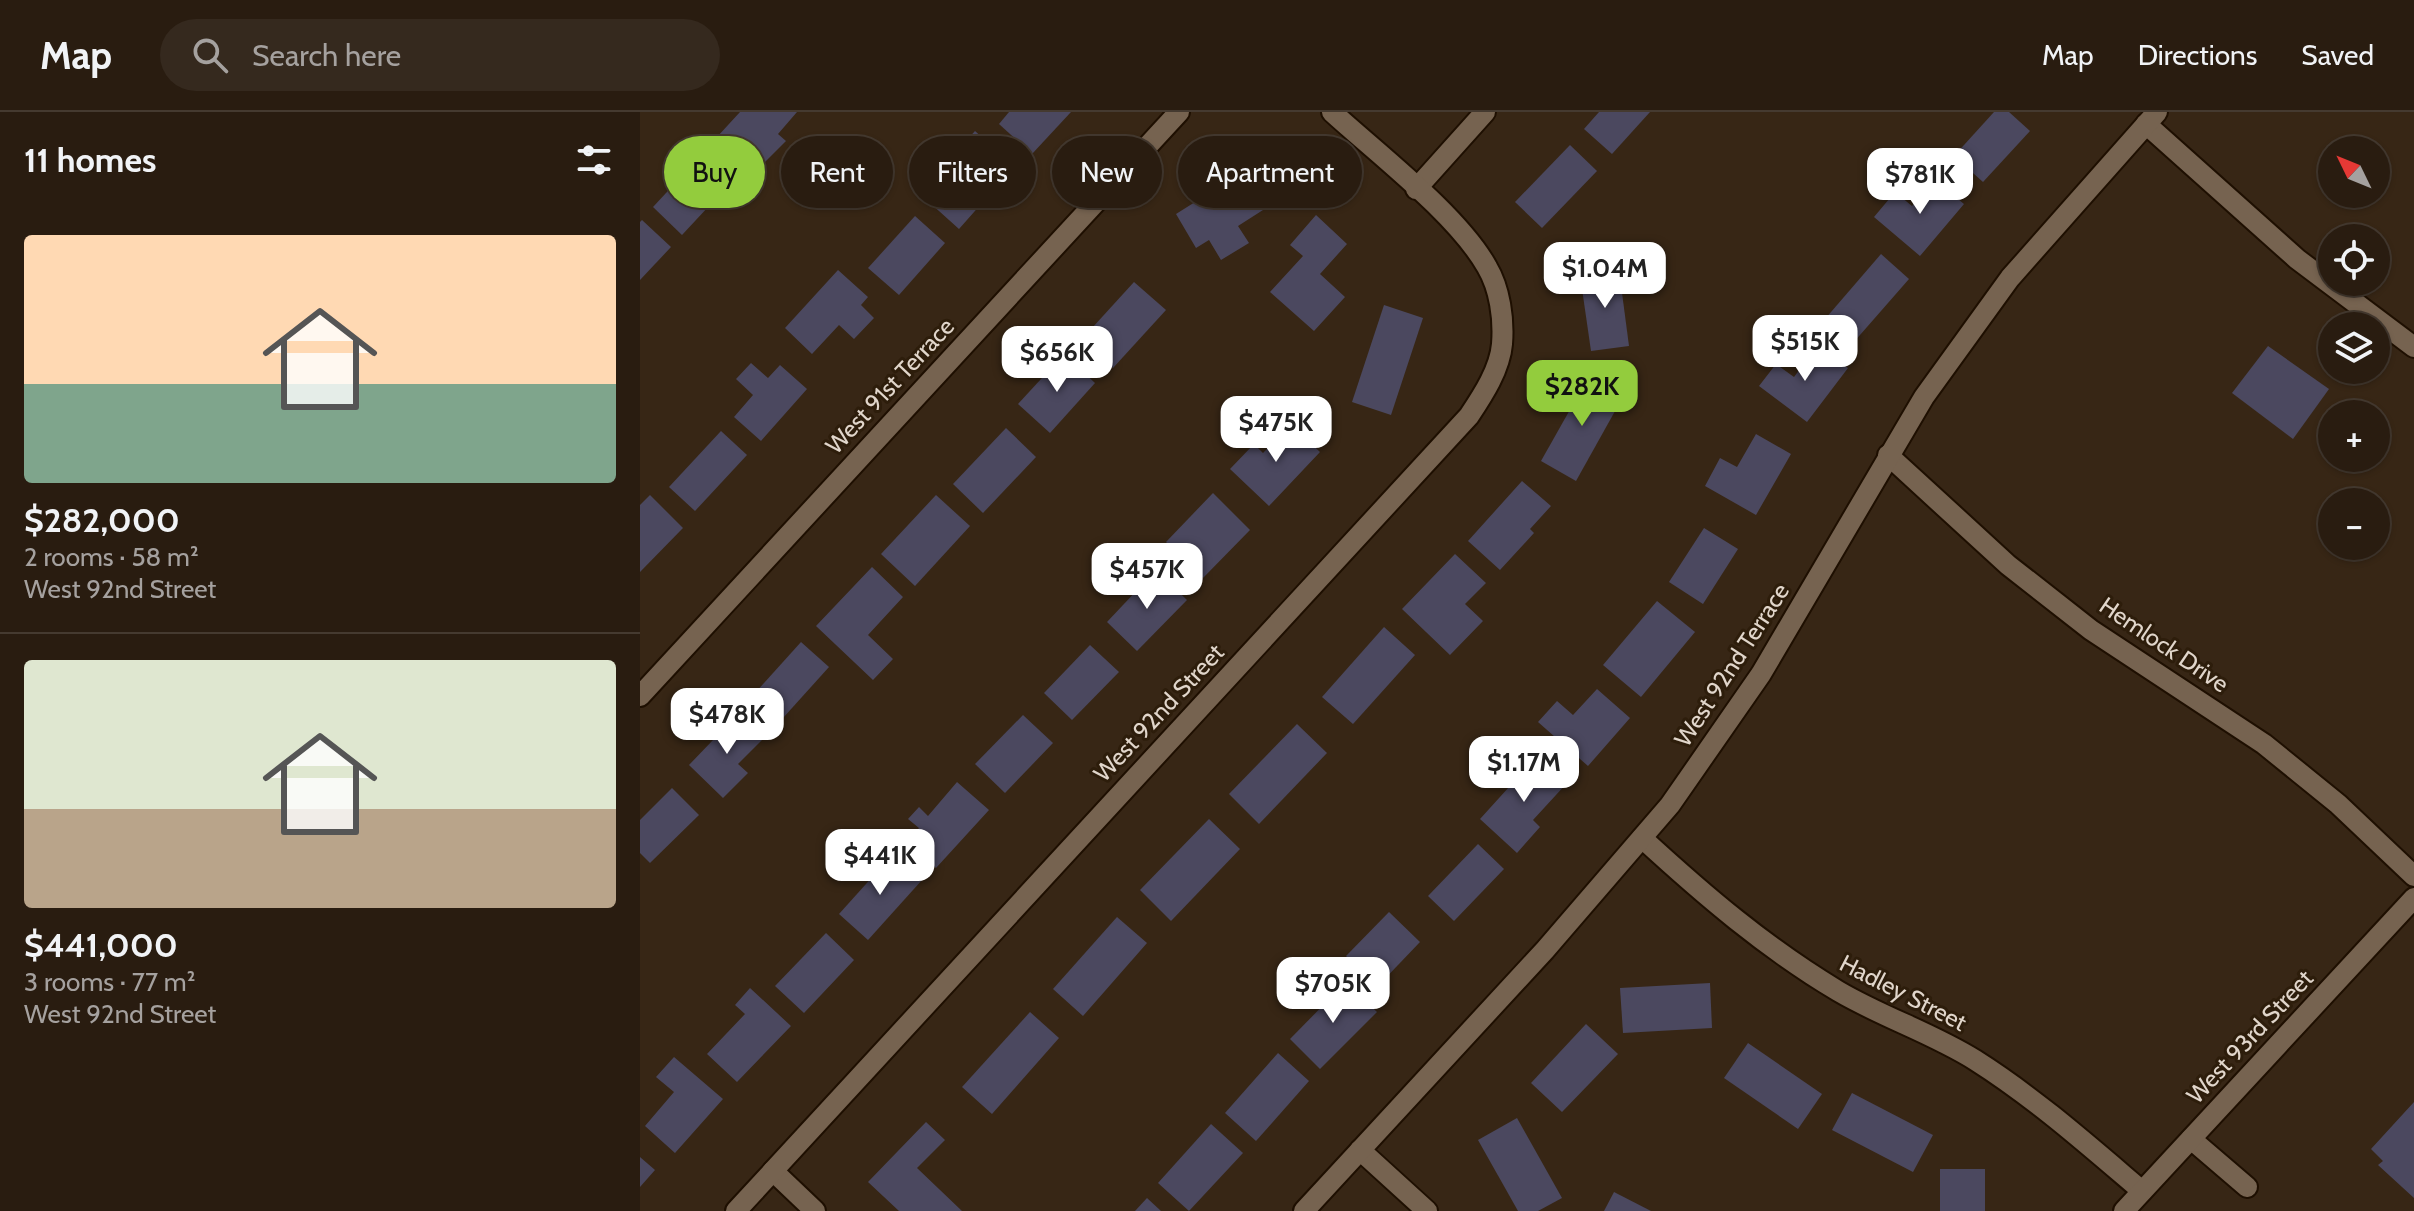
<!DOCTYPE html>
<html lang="en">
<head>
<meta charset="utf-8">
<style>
	body { margin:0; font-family:Cabin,sans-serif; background:#35291e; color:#f1f3f6; height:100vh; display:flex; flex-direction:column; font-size:30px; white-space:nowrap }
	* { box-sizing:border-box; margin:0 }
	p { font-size:26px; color:#a5a19f }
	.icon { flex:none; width:44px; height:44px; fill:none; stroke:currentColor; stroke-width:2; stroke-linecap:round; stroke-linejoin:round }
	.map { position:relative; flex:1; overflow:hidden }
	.drawer { display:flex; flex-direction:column; background:#291c10; width:640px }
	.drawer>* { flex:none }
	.guide { position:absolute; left:24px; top:24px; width:760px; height:72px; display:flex; gap:16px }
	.needle { width:52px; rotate:313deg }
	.fabs { position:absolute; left:1678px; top:24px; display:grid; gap:16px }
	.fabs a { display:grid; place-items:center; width:72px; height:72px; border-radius:50%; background:#291c10; box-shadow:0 2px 6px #0004,0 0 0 2px #453a30; font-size:40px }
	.price { position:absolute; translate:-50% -68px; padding:0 18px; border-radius:16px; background:#fff; color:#222; font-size:26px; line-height:52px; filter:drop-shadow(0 2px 4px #0008) }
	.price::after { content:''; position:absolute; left:50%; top:48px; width:24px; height:18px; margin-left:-12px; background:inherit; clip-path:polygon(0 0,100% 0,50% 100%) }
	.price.active { background:#93cc3d; color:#111 }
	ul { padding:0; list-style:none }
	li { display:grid; align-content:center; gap:16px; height:424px; padding:0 24px }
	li+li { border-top:2px solid #453a30 }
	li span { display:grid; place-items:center; height:248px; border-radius:8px; color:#555 }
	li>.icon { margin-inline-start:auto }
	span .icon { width:144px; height:144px; fill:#fffc; stroke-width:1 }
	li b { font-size:34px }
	h2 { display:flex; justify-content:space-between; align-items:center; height:96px; padding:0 24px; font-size:34px }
	.chip { padding:0 28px; border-radius:36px; background:#291c10; box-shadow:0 2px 6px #0004,0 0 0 2px #453a30; font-size:28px; line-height:72px }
	.chip.active { background:#93cc3d; color:#111 }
	header { display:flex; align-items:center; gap:48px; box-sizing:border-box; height:112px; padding:0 40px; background:#291c10; border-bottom:2px solid #453a30 }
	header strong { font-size:38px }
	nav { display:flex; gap:44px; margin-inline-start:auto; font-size:28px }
	.search { width:560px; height:72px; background:#35291e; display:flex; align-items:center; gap:20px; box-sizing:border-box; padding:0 28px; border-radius:44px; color:#a5a19f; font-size:30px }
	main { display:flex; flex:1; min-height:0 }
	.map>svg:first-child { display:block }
	.building { fill:#4b485f }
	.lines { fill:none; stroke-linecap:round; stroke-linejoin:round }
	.minor-casing { stroke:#1e0f01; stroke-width:24 }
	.minor { stroke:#766350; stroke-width:20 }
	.labels { text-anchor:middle; stroke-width:6; stroke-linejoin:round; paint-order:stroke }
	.street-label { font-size:24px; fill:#e1d6cb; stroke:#2d1d0b }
</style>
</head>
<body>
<header>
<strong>Map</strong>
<div class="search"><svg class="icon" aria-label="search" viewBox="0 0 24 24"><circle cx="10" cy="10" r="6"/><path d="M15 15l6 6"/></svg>Search here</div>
<nav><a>Map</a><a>Directions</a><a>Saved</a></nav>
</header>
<main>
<section class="drawer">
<h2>11 homes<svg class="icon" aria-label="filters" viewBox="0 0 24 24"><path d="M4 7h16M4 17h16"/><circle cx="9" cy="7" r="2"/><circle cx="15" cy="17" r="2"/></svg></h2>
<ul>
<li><span style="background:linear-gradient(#ffd9b3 60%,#7fa58c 0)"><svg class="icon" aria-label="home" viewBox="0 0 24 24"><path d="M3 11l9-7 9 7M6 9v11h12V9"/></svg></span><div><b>$282,000</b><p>2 rooms · 58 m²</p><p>West 92nd Street</p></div></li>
<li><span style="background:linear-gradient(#dfe7d0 60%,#b9a48a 0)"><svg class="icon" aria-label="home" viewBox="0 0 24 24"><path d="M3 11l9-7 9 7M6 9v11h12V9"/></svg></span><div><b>$441,000</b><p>3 rooms · 77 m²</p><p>West 92nd Street</p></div></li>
</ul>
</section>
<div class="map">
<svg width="1774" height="1099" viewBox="0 0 1774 1099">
	<rect width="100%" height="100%" fill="#372615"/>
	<g class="building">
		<path d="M100 0H157L138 22 146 29 116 59 77 25Z"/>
		<path d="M369 0H431L392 42 359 12Z"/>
		<path d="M959 0H1010L972 42 944 17Z"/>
		<path d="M1354 0H1369L1390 19 1343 70 1314 44Z"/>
		<path d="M335 19 369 50 336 86 342 91 319 117 279 81Z"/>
		<path d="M930 33 957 59 902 116 875 90Z"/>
		<path d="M66 38 96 65 42 123 13 95Z"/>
		<path d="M617 51 640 87 598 114 609 131 581 148 569 128 556 136 536 102Z"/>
		<path d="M1295 68 1324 92 1280 144 1234 105 1255 80 1272 94Z"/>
		<path d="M676 103 707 132 680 162 705 185 674 219 630 180 663 144 650 133Z"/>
		<path d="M275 104 305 131 259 183 228 156Z"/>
		<path d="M2 108 31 135 0 168V110Z"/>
		<path d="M1241 142 1269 167 1213 231 1185 207Z"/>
		<path d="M198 158 228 185 221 193 234 206 214 227 199 213 172 242 145 216Z"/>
		<path d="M979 158 989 234 951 239 940 163Z"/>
		<path d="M494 170 526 198 473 256 442 227Z"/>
		<path d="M744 193 783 206 751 303 712 290Z"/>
		<path d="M1178 233 1208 256 1167 310 1119 274 1136 252 1154 265Z"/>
		<path d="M1628 234 1689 277 1653 327 1592 281Z"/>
		<path d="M424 242 455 271 410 321 378 292Z"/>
		<path d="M111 251 128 266 140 253 167 277 121 329 94 305 113 283 96 267Z"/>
		<path d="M949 264 984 283 936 369 901 349Z"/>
		<path d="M651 312 680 340 629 394 590 357 614 332 623 341Z"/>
		<path d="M366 316 396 345 343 401 313 372Z"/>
		<path d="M81 319 107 343 55 399 29 375Z"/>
		<path d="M1116 322 1151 342 1116 403 1065 374 1080 346 1097 355Z"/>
		<path d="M882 369 911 394 890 417 894 421 860 458 828 429Z"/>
		<path d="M573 381 610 418 563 466 526 430Z"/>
		<path d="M10 383 43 416 0 460V393Z"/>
		<path d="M296 383 330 414 275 474 241 442Z"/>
		<path d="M1064 416 1098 437 1063 492 1029 470Z"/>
		<path d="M815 442 846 471 825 492 843 509 810 543 762 497Z"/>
		<path d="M232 455 263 485 228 523 253 547 233 568 176 514Z"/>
		<path d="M516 458 547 488 497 539 467 510Z"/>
		<path d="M1017 489 1055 520 1001 585 963 553Z"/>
		<path d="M744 515 775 543 713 612 682 585Z"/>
		<path d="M161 530 189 555 143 606 115 581Z"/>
		<path d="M450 533 479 560 432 608 404 581Z"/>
		<path d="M957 577 990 606 948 654 898 610 917 589 933 603Z"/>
		<path d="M98 602 123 627 98 652 108 661 83 686 49 653Z"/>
		<path d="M383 603 413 631 365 681 335 652Z"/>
		<path d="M657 612 687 641 619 712 589 682Z"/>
		<path d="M897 644 927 671 893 708 900 715 877 741 840 707Z"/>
		<path d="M317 670 349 698 296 756 267 730 279 716 268 707 279 695 288 704Z"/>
		<path d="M32 676 59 703 10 751 0 741V708Z"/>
		<path d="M569 707 600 737 531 809 500 778Z"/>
		<path d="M838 732 864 757 814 809 788 784Z"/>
		<path d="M253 742 282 768 228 828 199 802Z"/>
		<path d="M749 800 780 830 737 875 706 844Z"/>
		<path d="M477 805 507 831 443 904 413 877Z"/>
		<path d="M186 821 214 848 164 901 135 874Z"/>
		<path d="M706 870 737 900 680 957 650 927Z"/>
		<path d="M1070 871 1072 916 983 921 980 876Z"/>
		<path d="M110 876 151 914 97 970 67 942 105 902 95 893Z"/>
		<path d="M390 900 419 926 352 1002 322 975Z"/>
		<path d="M946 912 978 942 922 1000 891 971Z"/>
		<path d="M1108 931 1182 982 1158 1017 1084 966Z"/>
		<path d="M638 941 669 969 616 1029 585 1001Z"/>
		<path d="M34 945 83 987 35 1041 5 1014 34 980 16 965Z"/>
		<path d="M1212 981 1293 1023 1273 1060 1192 1018Z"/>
		<path d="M1774 990V1086L1738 1053 1743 1049 1731 1037Z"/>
		<path d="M877 1006 922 1086 898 1099H878L838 1028Z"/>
		<path d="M286 1010 305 1028 277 1056 322 1099H259L228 1070Z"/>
		<path d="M571 1012 603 1041 549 1099 518 1071Z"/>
		<path d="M0 1045 15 1058 0 1075Z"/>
		<rect x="1300" y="1057" width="45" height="42"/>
		<path d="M974 1080 1011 1099H964Z"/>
		<path d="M507 1086 521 1099H495Z"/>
	</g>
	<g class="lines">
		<g class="minor-casing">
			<g id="minor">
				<path d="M1506 12 1657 147 1774 235"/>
				<path d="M776 77 845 0"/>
				<path d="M1248 343 1368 453 1451 518 1624 632 1698 692 1774 764"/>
				<path d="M0 584 539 0"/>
				<path d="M1002 726C1064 783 1126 836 1198 879 1242 905 1292 921 1335 948 1395 986 1448 1033 1502 1079"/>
				<path d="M1551 1027 1607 1075"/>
				<path d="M720 1038 787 1099"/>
				<path d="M133 1059 175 1099"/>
				<path d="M96 1099 829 304C843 283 860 257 862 232 864 207 860 177 847 155 818 103 738 42 692 0"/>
				<path d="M664 1099 905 838 1030 693 1121 562 1284 285 1370 166 1517 0"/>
				<path d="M1484 1099 1774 786"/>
			</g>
		</g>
		<use href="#minor" class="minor"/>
	</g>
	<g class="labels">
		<g class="street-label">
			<text transform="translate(250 274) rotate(-47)" y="8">West 91st Terrace</text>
			<text transform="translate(1524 533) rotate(34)" y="8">Hemlock Drive</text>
			<text transform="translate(1092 553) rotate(-57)" y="8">West 92nd Terrace</text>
			<text transform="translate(519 601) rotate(-47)" y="8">West 92nd Street</text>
			<text transform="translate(1263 881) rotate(27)" y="8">Hadley Street</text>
			<text transform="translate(1610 925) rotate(-47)" y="8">West 93rd Street</text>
		</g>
	</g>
</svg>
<div class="fabs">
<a><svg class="needle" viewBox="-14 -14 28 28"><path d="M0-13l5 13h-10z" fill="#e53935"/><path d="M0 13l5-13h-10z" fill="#a5a19f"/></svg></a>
<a><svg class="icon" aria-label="locate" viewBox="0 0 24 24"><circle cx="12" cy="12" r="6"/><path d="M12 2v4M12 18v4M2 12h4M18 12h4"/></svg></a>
<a><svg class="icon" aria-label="layers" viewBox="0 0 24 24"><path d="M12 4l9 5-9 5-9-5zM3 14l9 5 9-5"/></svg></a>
<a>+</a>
<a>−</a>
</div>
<b class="price" style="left:1280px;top:104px">$781K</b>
<b class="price" style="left:965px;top:198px">$1.04M</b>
<b class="price" style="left:1165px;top:271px">$515K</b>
<b class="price" style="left:417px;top:282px">$656K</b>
<b class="price active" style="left:942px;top:316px">$282K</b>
<b class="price" style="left:636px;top:352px">$475K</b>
<b class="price" style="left:507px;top:499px">$457K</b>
<b class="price" style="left:87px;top:644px">$478K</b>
<b class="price" style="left:884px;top:692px">$1.17M</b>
<b class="price" style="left:240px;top:785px">$441K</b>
<b class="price" style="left:693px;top:913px">$705K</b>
<div class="guide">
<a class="chip active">Buy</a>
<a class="chip">Rent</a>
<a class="chip">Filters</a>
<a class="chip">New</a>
<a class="chip">Apartment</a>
</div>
</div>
</main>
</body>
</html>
